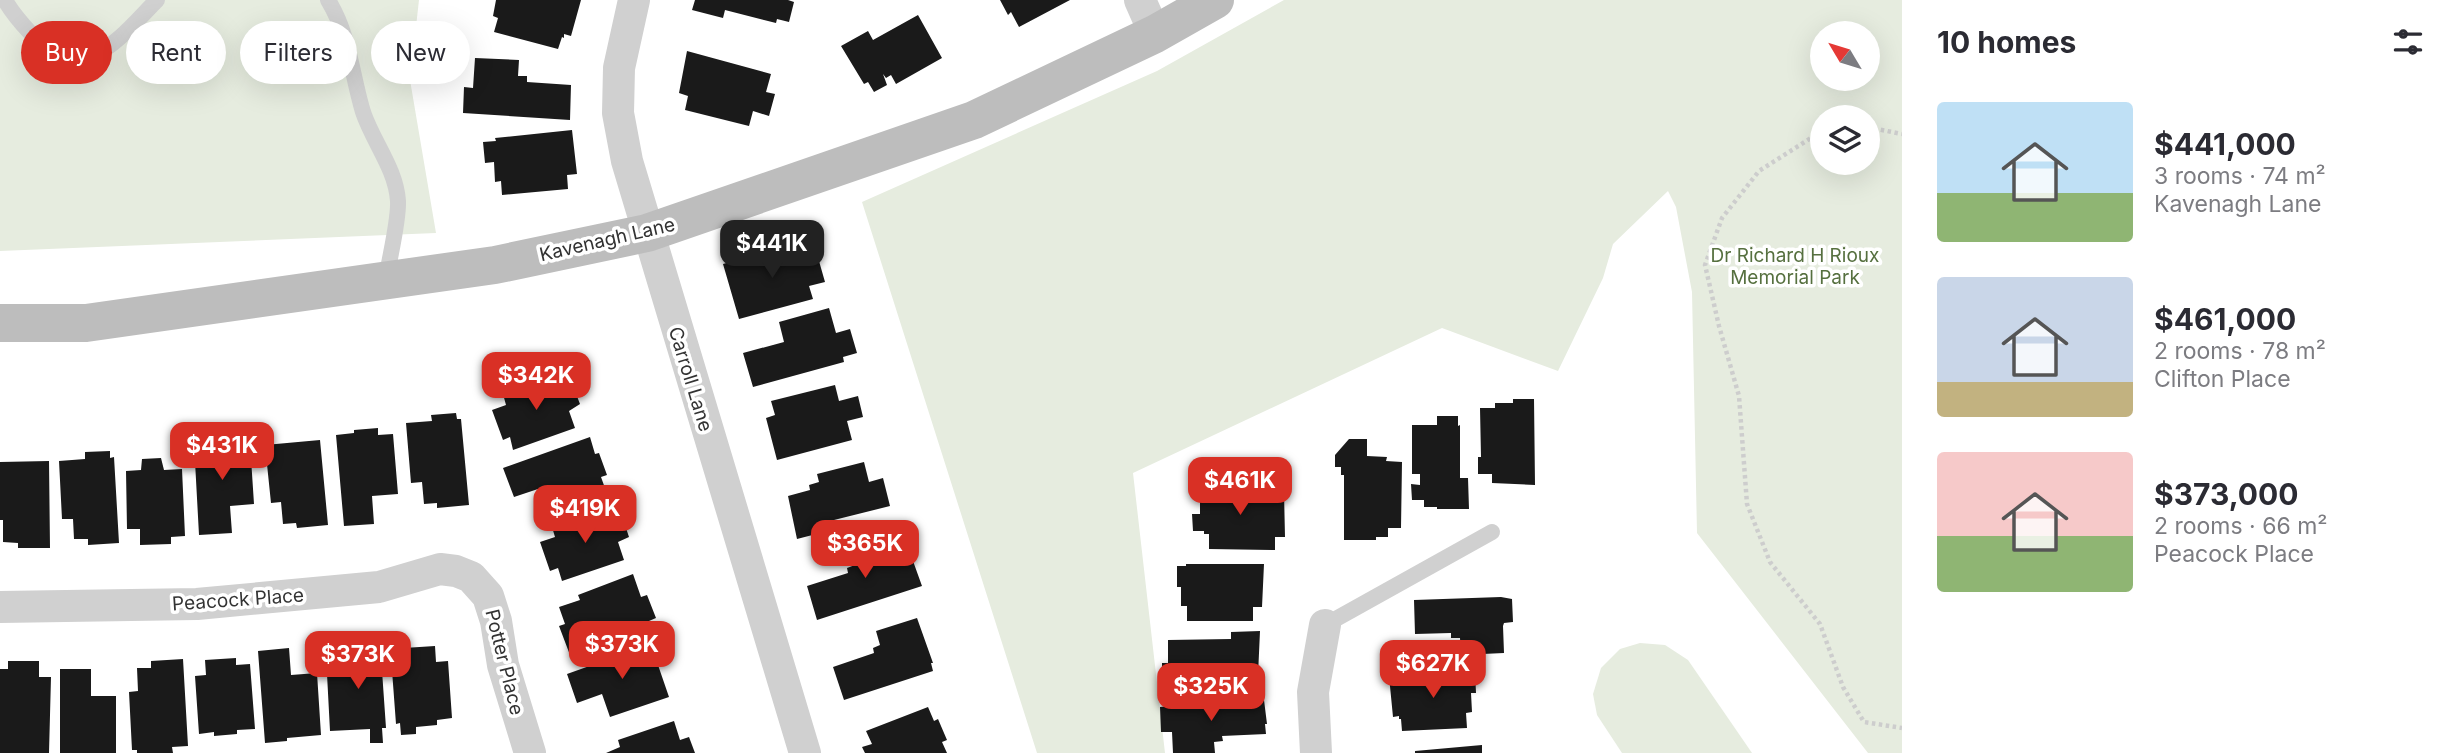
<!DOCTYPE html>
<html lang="en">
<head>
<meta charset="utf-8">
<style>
	body { margin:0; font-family:Inter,sans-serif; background:#f2f2f3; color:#2b2b33; height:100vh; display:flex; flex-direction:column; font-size:26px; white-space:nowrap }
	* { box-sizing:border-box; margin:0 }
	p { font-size:23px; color:#7c7c81 }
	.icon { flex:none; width:38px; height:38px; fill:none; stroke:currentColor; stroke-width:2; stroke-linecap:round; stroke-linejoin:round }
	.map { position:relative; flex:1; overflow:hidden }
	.panel { display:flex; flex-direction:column; background:#fff; width:560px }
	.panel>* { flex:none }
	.top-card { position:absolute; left:21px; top:21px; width:665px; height:63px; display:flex; gap:14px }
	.needle { width:46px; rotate:308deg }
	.buttons { position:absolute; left:1810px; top:21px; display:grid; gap:14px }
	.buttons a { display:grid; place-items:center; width:70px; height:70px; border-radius:50%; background:#fff; box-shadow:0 7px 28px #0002; font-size:35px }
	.price { position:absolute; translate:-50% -60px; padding:0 16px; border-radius:14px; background:#d93025; color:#fff; font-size:23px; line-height:46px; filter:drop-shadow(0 2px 4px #0008) }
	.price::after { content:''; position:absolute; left:50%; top:42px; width:21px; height:16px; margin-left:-10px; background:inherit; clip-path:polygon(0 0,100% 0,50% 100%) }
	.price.active { background:#222; color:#fff }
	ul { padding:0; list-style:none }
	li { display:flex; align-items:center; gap:21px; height:175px; padding:0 35px }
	li span { display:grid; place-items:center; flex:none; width:196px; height:140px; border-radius:7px; color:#555 }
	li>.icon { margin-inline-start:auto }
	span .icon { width:84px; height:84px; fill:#fffc; stroke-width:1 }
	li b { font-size:30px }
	h2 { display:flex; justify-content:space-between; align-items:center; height:84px; padding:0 35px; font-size:30px }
	.pill { padding:0 24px; border-radius:32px; background:#fff; box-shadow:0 7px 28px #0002; font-size:24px; line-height:63px }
	.pill.active { background:#d93025; color:#fff }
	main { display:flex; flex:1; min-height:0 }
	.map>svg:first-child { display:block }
	.green { fill:#e6ecdf; fill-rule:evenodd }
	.building { fill:#1a1a1a }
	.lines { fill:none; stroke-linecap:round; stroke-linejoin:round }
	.path { stroke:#cdcdcd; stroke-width:4.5; stroke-dasharray:3.5 3.5; stroke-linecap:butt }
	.service { stroke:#d0d0d0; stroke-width:16 }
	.minor { stroke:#d0d0d0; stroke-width:32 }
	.secondary { stroke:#bdbdbd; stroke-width:38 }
	.labels { text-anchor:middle; stroke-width:7; stroke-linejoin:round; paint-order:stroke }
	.street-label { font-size:19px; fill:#333; stroke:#fff }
	.park-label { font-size:19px; fill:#56703f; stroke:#fff }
</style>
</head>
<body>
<main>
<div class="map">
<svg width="1902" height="753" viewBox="0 0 1902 753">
	<rect width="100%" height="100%" fill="#fff"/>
	<g class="green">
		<path d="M0 0H419L410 80 436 233 0 251Z"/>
		<path d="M1284 0H1902V753H1868L1697 533 1692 292 1676 207 1668 191 1613 244 1603 278 1558 371 1442 328 1133 473 1165 753H1037L862 202 1157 71ZM1822 33H1867V79H1822ZM1822 117H1867V163H1822Z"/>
		<path d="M1640 643 1665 645 1688 660 1752 753H1622L1597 715 1593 694 1601 668 1620 649Z"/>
	</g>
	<g class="building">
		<path d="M496 0H581L571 36 564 34V38L562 37 558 49 494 32 498 18 493 16Z"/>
		<path d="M695 0H788L794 2 789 22 777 19 776 23 725 10 723 18 692 10Z"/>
		<path d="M1000 0H1070L1019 27 1011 12 1008 15Z"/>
		<path d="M918 15 942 58 896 84 891 75 886 78 883 74 887 85 874 92 868 82 864 84 841 46 868 31 873 40Z"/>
		<path d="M687 51 771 74 766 92 775 94 769 116 753 111 749 126 685 110 688 96 679 93Z"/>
		<path d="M475 58 519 60 518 76H527V82L571 85 570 120 463 113 464 87 473 88Z"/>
		<path d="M572 130 577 174 567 175 568 189 502 195 501 181 495 182 494 162 485 163 483 142 496 141 495 138Z"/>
		<path d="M793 242 794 244 797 243 801 259 817 254 825 282 809 286 813 299 739 319 723 264 779 248 778 245Z"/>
		<path d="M829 308 836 333 850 329 857 353 843 357 844 362 753 387 743 353 784 342 779 322Z"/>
		<path d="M556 375 561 389 573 386 580 404 569 411 575 428 513 450 510 437 503 440 492 410 506 405 503 394Z"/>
		<path d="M835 385 839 401 858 396 863 417 847 421 852 440 777 460 766 418 775 415 771 401Z"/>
		<path d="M1513 399H1534L1535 485 1492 483V474H1478V457H1481L1480 408H1495V403H1513Z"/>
		<path d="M456 413 457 419H461L469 505 437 508V503L424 504 422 482 411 483 406 423 432 421 431 415Z"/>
		<path d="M1437 416H1458V426L1460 425V478H1468L1469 509H1437V507H1424V500H1412L1411 484 1420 485V474H1412V425H1437Z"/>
		<path d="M378 428V435L393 434 398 494 372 496 374 524 344 526 336 435 354 433V430Z"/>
		<path d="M235 437 236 444 250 443 254 504 230 506 232 533 199 535 194 443 212 441V438Z"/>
		<path d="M590 437 595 454 599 453 607 475 601 477 606 491 546 512 538 489 514 497 503 468Z"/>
		<path d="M1349 439H1367V456L1387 457 1386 461 1402 462 1401 528H1388V537H1376V540H1344V475H1341V467H1335V455Z"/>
		<path d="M320 440 328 525 297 528 296 523 283 524 281 502 271 503 265 445Z"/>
		<path d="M110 451V458L114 457 119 543 88 545V539H74L73 519H62L59 461 85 459V452Z"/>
		<path d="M161 458 164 470 182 469 185 536 171 537V544L140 545V529H127L126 471 141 470 142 459Z"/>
		<path d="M49 461 50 548H18V543L3 542V520H0V462Z"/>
		<path d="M864 462 869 482 883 478 890 506 826 522 828 531 797 539 788 496 810 490 809 485 819 482 817 474Z"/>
		<path d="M1248 481V493L1284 492 1285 537H1275V550L1209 549V534H1204V531H1193L1192 514H1200V482Z"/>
		<path d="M605 508 611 523 623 519 629 537 618 542 624 560 562 581 558 568 550 571 540 542 555 537 552 527Z"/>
		<path d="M892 537 900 564 913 561 922 586 817 620 807 586 848 573 847 568 855 565 850 550Z"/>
		<path d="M1186 564H1264L1262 607H1253V621H1187V606H1181V587H1177V566H1186Z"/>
		<path d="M633 574 641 597 647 595 656 618 649 621 651 625 570 655 559 626 565 624 559 607 580 600 578 595Z"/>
		<path d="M1501 597 1512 599 1513 622 1504 623 1503 626 1504 653 1461 655 1460 638H1451V633L1415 634 1414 600Z"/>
		<path d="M917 618 933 663H931L933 671 844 700 833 667 874 653 873 648 880 645 876 631Z"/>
		<path d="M1260 631 1258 675H1236V687L1162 685V663H1168V640L1231 639V632Z"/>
		<path d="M380 642 386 728H382L383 743H370V729L330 731 327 674 337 673 336 651H349L348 644Z"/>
		<path d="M654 643 660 664 658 665 669 697 610 717 602 694 577 703 567 674Z"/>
		<path d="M435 646 436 662 448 661 452 718 437 720V725L416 727V734L401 735 400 723 396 724 391 657 404 656V648Z"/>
		<path d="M289 648 291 675 317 673 321 735 287 738V741L265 743 258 651Z"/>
		<path d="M236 658V665L250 664 255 729 237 730V734L214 736V732L199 734 195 676 206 675 205 660Z"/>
		<path d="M183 659 188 746 172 747 173 753H137V750H132L129 692 138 691 137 668H151V661Z"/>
		<path d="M8 661H39V677H51L49 753H0V669H8Z"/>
		<path d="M60 669H91V696H116V753H60Z"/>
		<path d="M1475 672 1476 693H1471L1472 712 1466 713 1467 728 1402 731 1401 719H1399V716L1393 717 1389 676Z"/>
		<path d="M1264 700 1267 724H1265L1266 734 1222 736 1223 741 1214 742 1215 753H1173L1172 732H1161L1160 707 1170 706V704Z"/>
		<path d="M928 707 934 721 938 719 947 740 942 742 947 753H865L862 747 872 744 866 731Z"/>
		<path d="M674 721 680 740 689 737 695 753H606L620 747 618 740Z"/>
		<path d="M1482 745V753H1415V751Z"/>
	</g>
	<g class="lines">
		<g class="path">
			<path d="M1867 127 1902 134"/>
			<path d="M1822 131 1759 171 1722 218 1705 265 1719 326 1739 396 1747 504 1770 562 1820 624 1843 687 1864 722 1902 728"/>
		</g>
		<g class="service">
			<path d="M5 0C13 15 24 26 35 38 83 90 122 35 157 0"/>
			<path d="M328 0C350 36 351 72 363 112 373 142 396 169 398 201 399 221 389 259 386 281"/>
			<path d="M1325 625 1492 532"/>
		</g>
		<g class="minor">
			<path d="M634 0 619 68 618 113 627 161 805 753"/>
			<path d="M1140 0 1155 34"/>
			<path d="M0 607 197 604 379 587 440 569 456 571 471 577 488 596 496 621 503 665 530 753"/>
			<path d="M1316 753 1313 692 1325 625"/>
		</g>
		<path class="secondary" d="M0 323H86L495 265 647 233 974 120 1155 34 1215 0"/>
	</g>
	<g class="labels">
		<g class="street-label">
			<text transform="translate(607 239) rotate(-13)" y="7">Kavenagh Lane</text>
			<text transform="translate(691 379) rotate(73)" y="7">Carroll Lane</text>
			<text transform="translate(238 599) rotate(-4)" y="7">Peacock Place</text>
			<text transform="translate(505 662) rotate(76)" y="7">Potter Place</text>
		</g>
		<g class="park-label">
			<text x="1795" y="262">Dr Richard H Rioux<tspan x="1795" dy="22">Memorial Park</tspan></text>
		</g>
	</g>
</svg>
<div class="buttons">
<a><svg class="needle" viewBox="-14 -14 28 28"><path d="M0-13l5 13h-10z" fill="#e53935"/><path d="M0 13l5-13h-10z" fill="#7c7c81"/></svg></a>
<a><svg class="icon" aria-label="layers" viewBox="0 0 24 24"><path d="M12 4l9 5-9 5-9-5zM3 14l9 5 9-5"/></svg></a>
</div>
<b class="price active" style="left:772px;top:280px">$441K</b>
<b class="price" style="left:536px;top:412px">$342K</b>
<b class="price" style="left:222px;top:482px">$431K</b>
<b class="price" style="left:1240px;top:517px">$461K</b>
<b class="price" style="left:585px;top:545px">$419K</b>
<b class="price" style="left:865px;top:580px">$365K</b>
<b class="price" style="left:622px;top:681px">$373K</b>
<b class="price" style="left:358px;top:691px">$373K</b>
<b class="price" style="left:1433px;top:700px">$627K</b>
<b class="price" style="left:1211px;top:723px">$325K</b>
<div class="top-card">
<a class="pill active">Buy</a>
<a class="pill">Rent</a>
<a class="pill">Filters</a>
<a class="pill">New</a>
</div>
</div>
<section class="panel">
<h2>10 homes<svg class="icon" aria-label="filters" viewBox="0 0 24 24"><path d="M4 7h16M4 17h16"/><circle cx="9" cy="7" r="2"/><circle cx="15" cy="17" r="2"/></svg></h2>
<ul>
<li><span style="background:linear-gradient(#bfe0f5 65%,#8fb573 0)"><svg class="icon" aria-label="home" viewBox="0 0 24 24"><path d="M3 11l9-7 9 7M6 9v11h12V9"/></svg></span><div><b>$441,000</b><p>3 rooms · 74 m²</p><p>Kavenagh Lane</p></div></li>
<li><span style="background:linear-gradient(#c9d6e8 75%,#c2b280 0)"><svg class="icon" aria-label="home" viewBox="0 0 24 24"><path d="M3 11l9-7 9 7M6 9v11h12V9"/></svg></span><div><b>$461,000</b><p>2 rooms · 78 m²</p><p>Clifton Place</p></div></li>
<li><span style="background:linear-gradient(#f6c9c9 60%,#8fb573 0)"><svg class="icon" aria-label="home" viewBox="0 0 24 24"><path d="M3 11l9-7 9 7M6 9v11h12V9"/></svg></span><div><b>$373,000</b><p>2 rooms · 66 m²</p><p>Peacock Place</p></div></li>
</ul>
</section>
</main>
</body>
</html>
